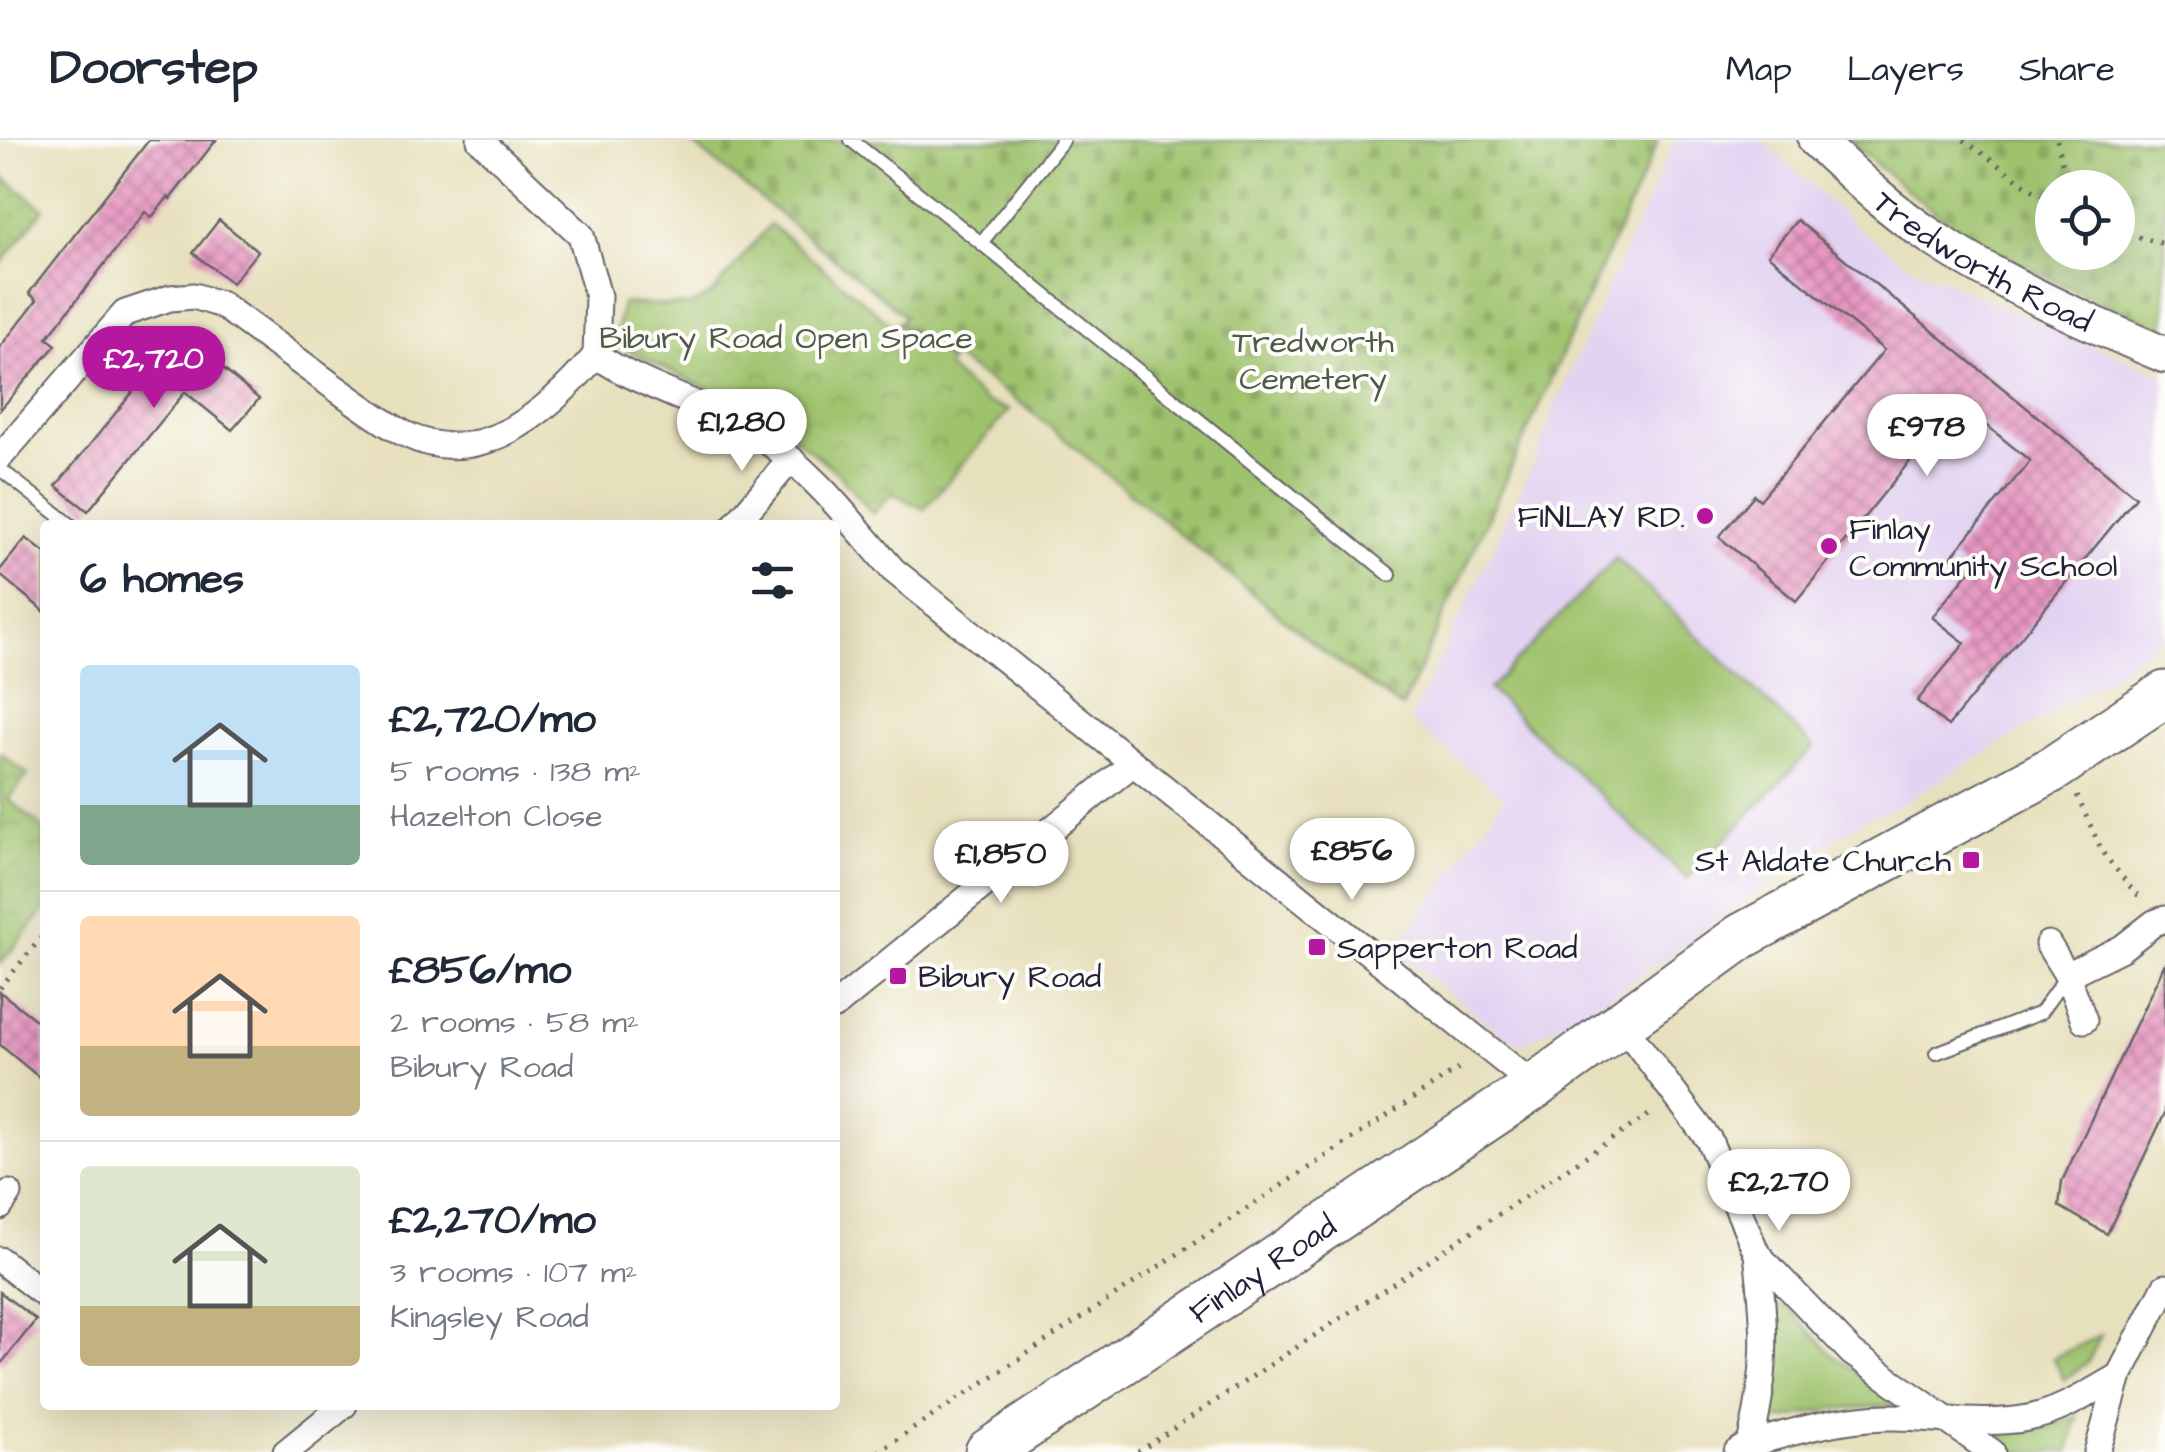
<!DOCTYPE html>
<html lang="en">
<head>
<meta charset="utf-8">
<style>
	body { margin:0; font-family:"Architects Daughter",sans-serif; background:#f2f2f3; color:#1f2937; height:100vh; display:flex; flex-direction:column; font-size:38px; white-space:nowrap }
	* { box-sizing:border-box; margin:0 }
	p { font-size:32px; color:#747a83 }
	.icon { flex:none; width:55px; height:55px; fill:none; stroke:currentColor; stroke-width:2; stroke-linecap:round; stroke-linejoin:round }
	.map { position:relative; flex:1; overflow:hidden }
	.details { position:absolute; left:40px; top:380px; width:800px; height:890px; display:flex; flex-direction:column; background:#fff; border-radius:10px; box-shadow:0 10px 40px #0002 }
	.details>* { flex:none }
	.buttons { position:absolute; left:2035px; top:30px; display:grid; gap:20px }
	.buttons a { display:grid; place-items:center; width:100px; height:100px; border-radius:50%; background:#fff; box-shadow:0 10px 40px #0002; font-size:50px }
	.price { position:absolute; translate:-50% -85px; padding:0 22px; border-radius:35px; background:#fff; color:#222; font-size:32px; line-height:65px; filter:drop-shadow(0 2px 5px #0008) }
	.price::after { content:''; position:absolute; left:50%; top:60px; width:30px; height:22px; margin-left:-15px; background:inherit; clip-path:polygon(0 0,100% 0,50% 100%) }
	.price.selected { background:#b5179e; color:#fff }
	ul { padding:0; list-style:none }
	li { display:flex; align-items:center; gap:30px; height:250px; padding:0 40px }
	li+li { border-top:2px solid #e0e1e3 }
	li span { display:grid; place-items:center; flex:none; width:280px; height:200px; border-radius:10px; color:#555 }
	li>.icon { margin-inline-start:auto }
	span .icon { width:120px; height:120px; fill:#fffc; stroke-width:1 }
	li b { font-size:42px }
	h2 { display:flex; justify-content:space-between; align-items:center; height:120px; padding:0 40px; font-size:42px }
	header { display:flex; align-items:center; gap:60px; box-sizing:border-box; height:140px; padding:0 50px; background:#fff; border-bottom:2px solid #e0e1e3 }
	header strong { font-size:48px }
	nav { display:flex; gap:55px; margin-inline-start:auto; font-size:35px }
	.map>svg:first-child { display:block }
	.built { fill:#e3d3f2 }
	.grass { fill:#9fc36d; stroke:#607254; stroke-width:2.5 }
	.cemetery { fill:url(#cemetery-stones); stroke:#607254; stroke-width:2.5; fill-rule:evenodd }
	.park { fill:url(#park-crowns); stroke:#607254; stroke-width:2.5 }
	.garden { fill:url(#garden-dots); stroke:#607254; stroke-width:2.5 }
	.building { fill:url(#building-cross-hatch) }
	.lines { fill:none; stroke-linecap:round; stroke-linejoin:round }
	.lane-casing { stroke:#676468; stroke-width:16 }
	.street-casing { stroke:#676468; stroke-width:29 }
	.secondary-casing { stroke:#676468; stroke-width:39 }
	.highway-casing { stroke:#676468; stroke-width:49 }
	.path { stroke:#676468; stroke-width:5; stroke-dasharray:2.5 8; stroke-linecap:butt }
	.lane { stroke:#fff; stroke-width:12 }
	.street { stroke:#fff; stroke-width:25 }
	.secondary { stroke:#fff; stroke-width:35 }
	.highway { stroke:#fff; stroke-width:45 }
	.poi-dot { fill:#b5179e; stroke:#fdfcf7; stroke-width:4 }
	.labels { text-anchor:middle; stroke-width:8; stroke-linejoin:round; paint-order:stroke }
	.street-label { font-size:32px; fill:#22223b; stroke:#fdfcf7 }
	.park-label { font-size:32px; fill:#4e5a4c; stroke:#fdfcf7 }
	.poi-label { font-size:32px; fill:#22223b; stroke:#fdfcf7; text-anchor:start }
</style>
</head>
<body>
<header>
<strong>Doorstep</strong>
<nav><a>Map</a><a>Layers</a><a>Share</a></nav>
</header>
<div class="map">
<svg width="2165" height="1312" viewBox="0 0 2165 1312">
	<defs>
		<pattern id="cemetery-stones" width="16" height="16" patternUnits="userSpaceOnUse" patternTransform="scale(2.5)"><rect width="16" height="16" fill="#9fc36d"/><path d="M2 7V4a2 2 0 0 1 4 0v3zM10 15v-3a2 2 0 0 1 4 0v3z" fill="#89a75f"/></pattern>
		<pattern id="park-crowns" width="20" height="18" patternUnits="userSpaceOnUse" patternTransform="scale(2.5)"><rect width="20" height="18" fill="#9fc36d"/><path d="M2 6a3 3 0 1 1 6 0M12 15a3 3 0 1 1 6 0" fill="none" stroke="#89a75f"/></pattern>
		<pattern id="garden-dots" width="8" height="8" patternUnits="userSpaceOnUse" patternTransform="scale(2.5)"><rect width="8" height="8" fill="#9fc36d"/><path d="M2 2h.1M6 6h.1" fill="none" stroke="#89a75f" stroke-width="1.8" stroke-linecap="round"/></pattern>
		<pattern id="building-cross-hatch" width="8" height="8" patternUnits="userSpaceOnUse" patternTransform="scale(2.5)"><rect width="8" height="8" fill="#e797c1"/><path d="M0 0l8 8M0 8l8-8" fill="none" stroke="#bb7b9e"/></pattern>
	</defs>
	<rect width="100%" height="100%" fill="#fdfcf7"/>
	<filter id="ink" filterUnits="userSpaceOnUse"><feTurbulence type="fractalNoise" baseFrequency=".01" numOctaves="2"/><feDisplacementMap in="SourceGraphic" scale="20" xChannelSelector="R" yChannelSelector="G"/><feConvolveMatrix kernelMatrix="1 2 1 2 8 2 1 2 1" color-interpolation-filters="sRGB"/></filter>
	<filter id="wash" filterUnits="userSpaceOnUse"><feTurbulence type="fractalNoise" baseFrequency=".0048" numOctaves="4" result="noise"/><feDisplacementMap in="SourceGraphic" scale="40" xChannelSelector="R" yChannelSelector="G"/><feGaussianBlur stdDeviation="2.25" result="paint"/><feColorMatrix in="noise" values="0 0 0 0 0 0 0 0 0 0 0 0 0 0 0 0 0 1.4 0 .05"/><feComposite in="paint" operator="in"/></filter>
	<g filter="url(#wash)">
		<rect width="100%" height="100%" fill="#e7e0bd"/>
		<path class="built" d="M1675 0H1761L1860 90 1915 129 2165 236V496L2107 539 1896 667 1867 678 1842 694 1612 855 1524 903 1507 898 1395 810 1505 658 1410 581 1537 316 1556 263Z"/>
		<g class="grass">
			<path d="M1616 418 1814 607 1687 739 1489 549Z"/>
			<path d="M1780 1165 1790 1170 1834 1216 1892 1257 1891 1266 1831 1269 1774 1281 1771 1272 1777 1240V1167Z"/>
			<path d="M2101 1195 2088 1222 2064 1240 2053 1218Z"/>
			<path d="M2077 1276 2069 1312H2014L2001 1301 2003 1294 2050 1287Z"/>
		</g>
		<g class="cemetery">
			<path d="M688 0H1659L1402 568 1321 510 1022 264 953 217 949 221 899 183 905 176Z"/>
			<path d="M1848 0H2165V189C2088 157 2006 122 1938 74 1906 51 1877 25 1848 0ZM2052 48H2118V112H2052Z"/>
		</g>
		<g class="park">
			<path d="M770 84 894 187 899 183 949 221 947 228 986 262 1009 270 924 369 892 353 873 374 837 332 771 279 620 207 616 196 622 163 689 166 712 154Z"/>
			<path d="M0 613 28 635 8 659 45 689V770L0 824Z"/>
		</g>
		<path class="garden" d="M0 35 44 69 0 125Z"/>
		<g id="blocks">
			<g class="building">
				<path d="M149 0H216L170 59 168 57 152 77 145 72 47 198 56 205 0 270V207L37 160 29 153Z"/>
				<path d="M219 80 258 111 232 143 193 113Z"/>
				<path d="M1797 80 2136 357 1948 586 1917 561 1965 503 1932 477 1969 432 1951 417 2030 321 1958 262 1796 461 1719 397 1754 355 1760 360 1884 210 1768 115Z"/>
				<path d="M202 201 203 212 259 259 232 290 185 252 88 371 56 346 132 253 126 210Z"/>
				<path d="M26 398 45 413V472L0 435V430Z"/>
				<path d="M2165 823V973L2107 1094 2059 1066 2062 1041Z"/>
				<path d="M0 852 45 887V942L0 905Z"/>
				<path d="M0 1152 36 1180 0 1225Z"/>
			</g>
		</g>
	</g>
	<g filter="url(#ink)">
		<use href="#blocks" fill-opacity="0" stroke="#676468" stroke-width="2.5"/>
		<g class="lines">
			<g class="lane-casing">
				<g id="lane">
					<path d="M851 0 981 103"/>
					<path d="M1063 0 981 103 1390 435"/>
					<path d="M0 329 71 385"/>
					<path d="M1936 913 2040 873 2067 835"/>
				</g>
			</g>
			<g class="street-casing">
				<g id="street">
					<path d="M480 0 581 95 598 156 596 215C645 249 705 262 756 294 811 328 851 382 893 430L1535 946"/>
					<path d="M0 317 125 173 170 158 194 156 222 165C259 192 297 220 334 247 357 263 380 281 405 294 481 332 550 270 596 215"/>
					<path d="M735 385 791 319"/>
					<path d="M2048 804 2067 835 2084 880"/>
					<path d="M2067 835 2122 808 2154 783 2165 779"/>
					<path d="M835 866 1132 624"/>
					<path d="M1632 897 1709 1000 1757 1114 1852 1213 1992 1312"/>
					<path d="M0 1067 9 1053"/>
					<path d="M0 1120 45 1155"/>
					<path d="M1750 1304C1768 1231 1766 1188 1757 1114"/>
					<path d="M286 1312 344 1265"/>
					<path d="M1737 1312 1750 1304C1795 1291 1840 1278 1887 1277 1934 1276 1981 1287 2028 1278 2061 1272 2090 1252 2119 1236"/>
					<path d="M2097 1312 2119 1236 2165 1147"/>
				</g>
			</g>
			<g class="secondary-casing">
				<g id="secondary">
					<path id="s1" d="M1816 0C1853 35 1890 70 1933 98 2006 146 2085 181 2165 215"/>
				</g>
			</g>
			<g class="highway-casing">
				<g id="highway">
					<path id="s2" d="M988 1312 1535 946 1742 796 2053 629 2165 554"/>
				</g>
			</g>
			<g class="path">
				<path d="M1964 0 2031 49 2052 59"/>
				<path d="M2057 0 2062 23 2078 48"/>
				<path d="M2118 92 2165 104"/>
				<path d="M2077 656 2103 713 2136 754 2143 757"/>
				<path d="M0 848 45 793"/>
				<path d="M878 1312 1464 925"/>
				<path d="M1138 1312 1653 972"/>
			</g>
			<use href="#lane" class="lane"/>
			<use href="#street" class="street"/>
			<use href="#secondary" class="secondary"/>
			<use href="#highway" class="highway"/>
		</g>
	</g>
	<g class="poi-dot">
		<circle cx="1705" cy="376" r="10"/>
		<circle cx="1829" cy="406" r="10"/>
		<rect x="1961" y="710" width="20" height="20" rx="5"/>
		<rect x="1307" y="797" width="20" height="20" rx="5"/>
		<rect x="888" y="826" width="20" height="20" rx="5"/>
	</g>
	<g class="labels">
		<g class="street-label">
			<text dy="11" stroke="none"><textPath href="#s1" startOffset="208">Tredworth Road</textPath></text>
			<text dy="11" stroke="none"><textPath href="#s2" startOffset="330">Finlay Road</textPath></text>
		</g>
		<g class="park-label">
			<text x="786" y="208">Bibury Road Open Space</text>
			<text x="1313" y="212">Tredworth<tspan x="1313" dy="37">Cemetery</tspan></text>
		</g>
		<g class="poi-label">
			<text x="1685" y="387" text-anchor="end">FINLAY RD.</text>
			<text x="1849" y="399">Finlay<tspan x="1849" dy="37">Community School</tspan></text>
			<text x="1951" y="731" text-anchor="end">St Aldate Church</text>
			<text x="1337" y="818">Sapperton Road</text>
			<text x="918" y="847">Bibury Road</text>
		</g>
	</g>
</svg>
<div class="buttons">
<a><svg class="icon" aria-label="locate" viewBox="0 0 24 24"><circle cx="12" cy="12" r="6"/><path d="M12 2v4M12 18v4M2 12h4M18 12h4"/></svg></a>
</div>
<b class="price selected" style="left:154px;top:271px">£2,720</b>
<b class="price" style="left:742px;top:334px">£1,280</b>
<b class="price" style="left:1927px;top:339px">£978</b>
<b class="price" style="left:1352px;top:763px">£856</b>
<b class="price" style="left:1001px;top:766px">£1,850</b>
<b class="price" style="left:1779px;top:1094px">£2,270</b>
<section class="details">
<h2>6 homes<svg class="icon" aria-label="filters" viewBox="0 0 24 24"><path d="M4 7h16M4 17h16"/><circle cx="9" cy="7" r="2"/><circle cx="15" cy="17" r="2"/></svg></h2>
<ul>
<li><span style="background:linear-gradient(#bfe0f5 70%,#7fa58c 0)"><svg class="icon" aria-label="home" viewBox="0 0 24 24"><path d="M3 11l9-7 9 7M6 9v11h12V9"/></svg></span><div><b>£2,720/mo</b><p>5 rooms · 138 m²</p><p>Hazelton Close</p></div></li>
<li><span style="background:linear-gradient(#ffd9b3 65%,#c2b280 0)"><svg class="icon" aria-label="home" viewBox="0 0 24 24"><path d="M3 11l9-7 9 7M6 9v11h12V9"/></svg></span><div><b>£856/mo</b><p>2 rooms · 58 m²</p><p>Bibury Road</p></div></li>
<li><span style="background:linear-gradient(#dfe7d0 70%,#c2b280 0)"><svg class="icon" aria-label="home" viewBox="0 0 24 24"><path d="M3 11l9-7 9 7M6 9v11h12V9"/></svg></span><div><b>£2,270/mo</b><p>3 rooms · 107 m²</p><p>Kingsley Road</p></div></li>
</ul>
</section>
</div>
</body>
</html>
